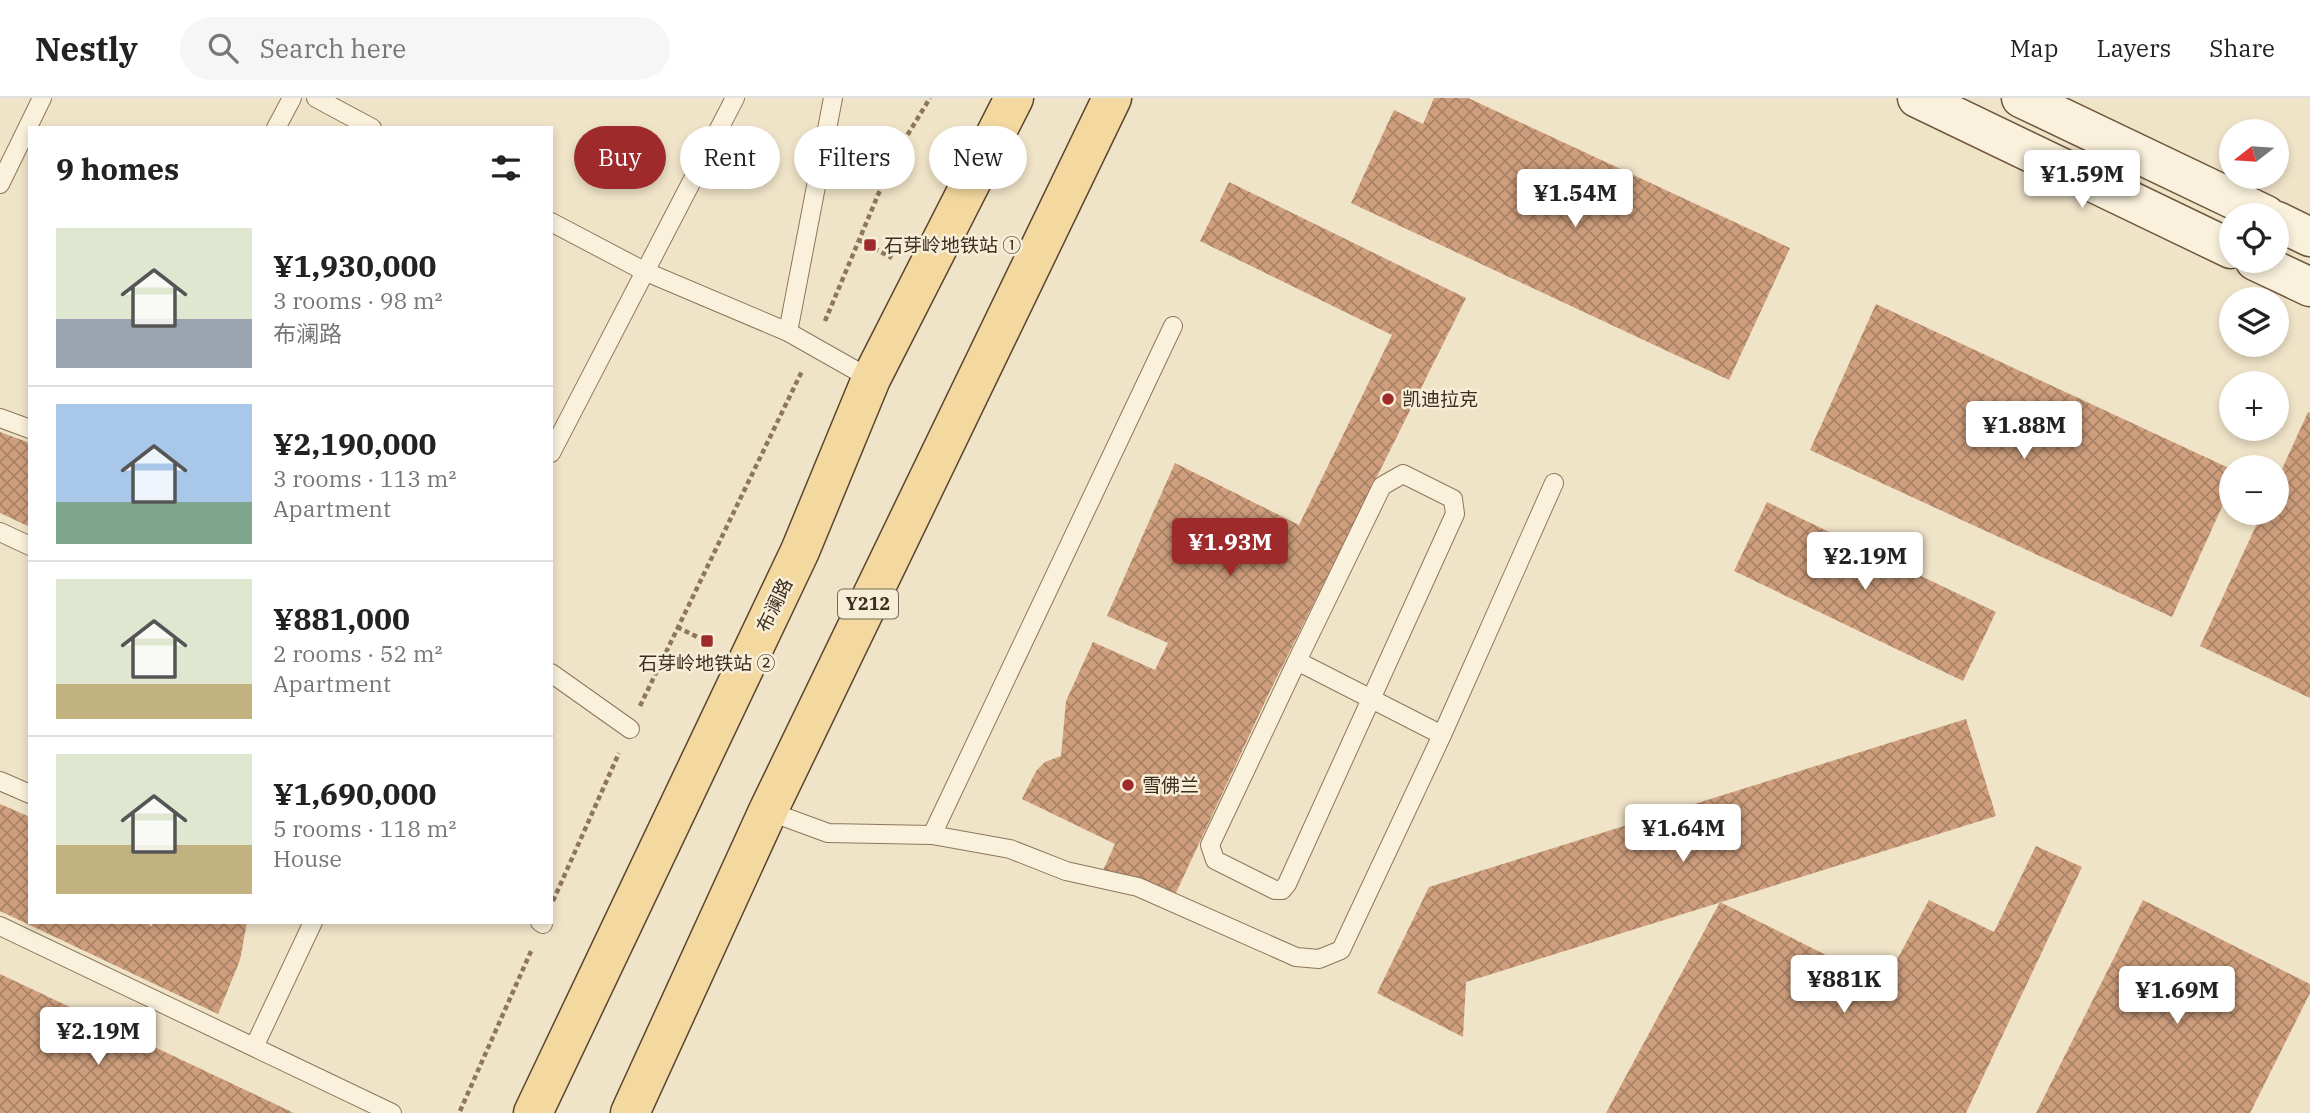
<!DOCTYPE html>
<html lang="en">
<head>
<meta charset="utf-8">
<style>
	body { margin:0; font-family:"IBM Plex Serif","Noto Sans SC",serif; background:#f6f6f6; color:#222; height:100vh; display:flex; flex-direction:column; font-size:26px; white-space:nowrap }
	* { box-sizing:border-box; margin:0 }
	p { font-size:23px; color:#767676 }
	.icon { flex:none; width:38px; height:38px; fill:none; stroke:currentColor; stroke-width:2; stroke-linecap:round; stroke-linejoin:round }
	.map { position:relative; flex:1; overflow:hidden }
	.drawer { position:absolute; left:28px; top:28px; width:525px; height:798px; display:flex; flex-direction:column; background:#fff; border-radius:0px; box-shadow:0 4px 10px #0003 }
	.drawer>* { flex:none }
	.guide { position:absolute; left:574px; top:28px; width:665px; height:63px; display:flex; gap:14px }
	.needle { width:46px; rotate:253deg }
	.buttons { position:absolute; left:2219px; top:21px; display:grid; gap:14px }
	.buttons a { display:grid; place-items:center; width:70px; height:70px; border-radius:50%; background:#fff; box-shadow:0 4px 10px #0003; font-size:35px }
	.price { position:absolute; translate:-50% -60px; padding:0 16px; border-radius:7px; background:#fff; color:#222; font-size:23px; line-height:46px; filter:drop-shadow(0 2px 4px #0008) }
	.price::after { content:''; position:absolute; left:50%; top:42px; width:21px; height:16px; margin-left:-10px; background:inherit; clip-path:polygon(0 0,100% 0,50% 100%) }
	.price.selected { background:#9e2a2b; color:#fff }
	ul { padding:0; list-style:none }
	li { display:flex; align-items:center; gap:21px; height:175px; padding:0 28px }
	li+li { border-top:2px solid #e0e0e0 }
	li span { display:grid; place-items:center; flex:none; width:196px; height:140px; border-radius:0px; color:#555 }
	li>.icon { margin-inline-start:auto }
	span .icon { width:84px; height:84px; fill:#fffc; stroke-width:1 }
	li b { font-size:30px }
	h2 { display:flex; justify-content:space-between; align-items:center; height:84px; padding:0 28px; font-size:30px }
	.pill { padding:0 24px; border-radius:32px; background:#fff; box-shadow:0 4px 10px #0003; font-size:24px; line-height:63px }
	.pill.selected { background:#9e2a2b; color:#fff }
	header { display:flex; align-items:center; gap:42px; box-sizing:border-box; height:98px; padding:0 35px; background:#fff; border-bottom:2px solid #e0e0e0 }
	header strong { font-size:33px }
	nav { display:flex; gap:38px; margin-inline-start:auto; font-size:24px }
	.search { width:490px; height:63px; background:#f6f6f6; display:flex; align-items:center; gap:18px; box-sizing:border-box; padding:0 24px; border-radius:38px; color:#767676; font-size:26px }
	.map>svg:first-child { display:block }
	.building { fill:url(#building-cross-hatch) }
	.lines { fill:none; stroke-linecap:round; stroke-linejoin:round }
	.service-casing { stroke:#8d765c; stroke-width:20 }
	.secondary-casing { stroke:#6f573f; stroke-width:41 }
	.primary-casing { stroke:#5b4430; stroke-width:41 }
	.path { stroke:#8d765c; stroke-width:4.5; stroke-dasharray:5 3.5; stroke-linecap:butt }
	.service { stroke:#faf1dc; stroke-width:18 }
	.secondary { stroke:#faf1dc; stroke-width:38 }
	.primary { stroke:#f3d9a0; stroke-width:38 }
	.poi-dot { fill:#9e2a2b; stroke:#f7eed8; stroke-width:2.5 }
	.labels { text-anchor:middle; stroke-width:5; stroke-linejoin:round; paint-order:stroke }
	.shield { fill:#f7eed8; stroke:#756857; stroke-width:2 }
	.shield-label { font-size:18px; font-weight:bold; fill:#3d2e20 }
	.poi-label { font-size:19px; fill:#3d2e20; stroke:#f7eed8; text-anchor:start }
	.street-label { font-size:19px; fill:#3d2e20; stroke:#f7eed8 }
</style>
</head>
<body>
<header>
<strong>Nestly</strong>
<div class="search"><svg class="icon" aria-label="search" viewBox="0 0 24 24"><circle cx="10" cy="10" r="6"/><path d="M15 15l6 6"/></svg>Search here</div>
<nav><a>Map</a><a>Layers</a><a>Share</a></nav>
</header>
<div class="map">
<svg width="2310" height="1015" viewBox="0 0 2310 1015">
	<defs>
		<pattern id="building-cross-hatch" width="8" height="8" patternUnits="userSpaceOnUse" patternTransform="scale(1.75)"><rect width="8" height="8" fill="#cf9f7d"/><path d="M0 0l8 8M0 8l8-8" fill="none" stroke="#a98266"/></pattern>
	</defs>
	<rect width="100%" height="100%" fill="#f0e4c8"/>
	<g class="building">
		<path d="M1434 0H1468L1790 150 1729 282 1351 105 1394 12 1423 26Z"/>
		<path d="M1229 84 1466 200 1270 593 1168 812 1100 779 1115 746 1022 701 1036 673 1045 664 1061 658 1066 603 1093 544 1155 572 1168 545 1107 518 1175 365 1299 427 1392 237 1200 143Z"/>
		<path d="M1876 206 2231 371V389L2172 519 1810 352Z"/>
		<path d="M2308 314 2310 315V600L2200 548 2262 415H2277V382Z"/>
		<path d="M0 334 30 345V429L0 415Z"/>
		<path d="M1767 404 1996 514 1963 583 1734 473Z"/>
		<path d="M1966 621 1996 718 1466 884 1463 939 1377 895 1429 789Z"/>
		<path d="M0 706 30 719V824H146L152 829 153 824H247L240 862 218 916 0 813Z"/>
		<path d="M2036 748 2082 769 1966 1015H1606L1720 804 1884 886 1929 802 1994 834Z"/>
		<path d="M2143 802 2310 886V895L2250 1015H2036Z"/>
		<path d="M0 876 294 1015H0Z"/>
	</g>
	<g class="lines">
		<g class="service-casing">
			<g id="service">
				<path d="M316 0 372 30"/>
				<path d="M276 30 292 0"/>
				<path d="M0 86 42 0"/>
				<path d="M551 124 644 173 788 234 871 281"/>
				<path d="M788 234 833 0"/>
				<path d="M0 320 30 331"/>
				<path d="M551 355 735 0"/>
				<path d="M0 434 30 448"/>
				<path d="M1297 563 1382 388 1403 376 1453 401 1455 416 1287 786 1282 792H1275L1215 762 1210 747 1297 563 1442 637"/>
				<path d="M551 575 630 631"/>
				<path d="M0 683 30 696"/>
				<path d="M768 713 828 735 932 737 1173 228"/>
				<path d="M932 737 1010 751 1066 773 1138 789 1296 859 1319 861 1341 852 1442 637 1554 385"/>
				<path d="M540 824 543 826"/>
				<path d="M0 828 392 1015"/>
				<path d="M255 947 313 824"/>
			</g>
		</g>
		<g class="secondary-casing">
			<g id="secondary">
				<path d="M1917 0 2231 151"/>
				<path d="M2021 0 2266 117"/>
				<path d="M2277 123 2310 139"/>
				<path d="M2255 163 2310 189"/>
			</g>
		</g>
		<g class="primary-casing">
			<g id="primary">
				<path d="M533 1015 800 453 871 281 1014 0"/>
				<path d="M630 1015 768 713 1112 0"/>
			</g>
		</g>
		<g class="path">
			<path d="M859 142 892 160"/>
			<path d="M825 223 894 59 930 0"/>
			<path d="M677 529 714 547"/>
			<path d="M640 608 802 273"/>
			<path d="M553 803 619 655"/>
			<path d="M460 1013 532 851"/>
		</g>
		<use href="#service" class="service"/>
		<use href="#secondary" class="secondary"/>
		<use href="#primary" class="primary"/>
	</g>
	<g class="poi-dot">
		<rect x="863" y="140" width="14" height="14" rx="3.5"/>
		<circle cx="1388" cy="301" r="7"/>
		<rect x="700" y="536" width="14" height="14" rx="3.5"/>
		<circle cx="1128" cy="687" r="7"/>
	</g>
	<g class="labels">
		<rect class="shield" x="838" y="491.5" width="60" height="29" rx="5"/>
		<g class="shield-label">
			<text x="868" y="512">Y212</text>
		</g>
		<g class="poi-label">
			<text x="884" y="154">石芽岭地铁站 ①</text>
			<text x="1402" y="308">凯迪拉克</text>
			<text x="707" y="572" text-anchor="middle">石芽岭地铁站 ②</text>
			<text x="1142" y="694">雪佛兰</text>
		</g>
		<g class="street-label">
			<text transform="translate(774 507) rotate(-64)" y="7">布澜路</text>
		</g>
	</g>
</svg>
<div class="buttons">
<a><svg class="needle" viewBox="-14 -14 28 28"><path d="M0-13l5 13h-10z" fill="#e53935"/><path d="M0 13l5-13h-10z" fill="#767676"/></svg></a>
<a><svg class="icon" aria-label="locate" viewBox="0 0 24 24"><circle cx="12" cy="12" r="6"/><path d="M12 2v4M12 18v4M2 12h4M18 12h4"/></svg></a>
<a><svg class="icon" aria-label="layers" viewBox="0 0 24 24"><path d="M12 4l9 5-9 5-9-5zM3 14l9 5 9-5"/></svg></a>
<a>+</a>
<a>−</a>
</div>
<b class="price" style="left:2082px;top:112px">¥1.59M</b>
<b class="price" style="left:1575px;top:131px">¥1.54M</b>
<b class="price" style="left:2024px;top:363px">¥1.88M</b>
<b class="price selected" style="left:1230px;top:480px">¥1.93M</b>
<b class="price" style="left:1865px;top:494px">¥2.19M</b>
<b class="price" style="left:1683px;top:766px">¥1.64M</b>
<b class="price" style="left:1844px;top:917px">¥881K</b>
<b class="price" style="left:2177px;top:928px">¥1.69M</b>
<b class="price" style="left:98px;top:969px">¥2.19M</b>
<div class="guide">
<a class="pill selected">Buy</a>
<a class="pill">Rent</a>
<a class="pill">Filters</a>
<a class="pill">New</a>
</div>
<section class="drawer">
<h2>9 homes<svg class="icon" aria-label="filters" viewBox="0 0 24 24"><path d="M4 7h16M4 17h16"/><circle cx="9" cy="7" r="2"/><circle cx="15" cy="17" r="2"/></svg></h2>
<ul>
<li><span style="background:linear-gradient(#dfe7d0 65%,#9aa5b1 0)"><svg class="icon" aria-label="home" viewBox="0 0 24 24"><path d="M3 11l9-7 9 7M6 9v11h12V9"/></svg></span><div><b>¥1,930,000</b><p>3 rooms · 98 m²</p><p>布澜路</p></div></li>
<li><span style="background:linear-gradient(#a9c7e8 70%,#7fa58c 0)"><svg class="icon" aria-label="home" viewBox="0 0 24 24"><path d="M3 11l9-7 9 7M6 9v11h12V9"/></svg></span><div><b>¥2,190,000</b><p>3 rooms · 113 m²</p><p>Apartment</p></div></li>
<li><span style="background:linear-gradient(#dfe7d0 75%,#c2b280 0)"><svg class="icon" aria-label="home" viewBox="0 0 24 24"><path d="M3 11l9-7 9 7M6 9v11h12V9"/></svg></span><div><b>¥881,000</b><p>2 rooms · 52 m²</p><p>Apartment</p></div></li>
<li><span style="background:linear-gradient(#dfe7d0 65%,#c2b280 0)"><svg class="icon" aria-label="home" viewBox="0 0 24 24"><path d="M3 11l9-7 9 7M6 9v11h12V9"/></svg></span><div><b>¥1,690,000</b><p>5 rooms · 118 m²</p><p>House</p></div></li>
</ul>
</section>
</div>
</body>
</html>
